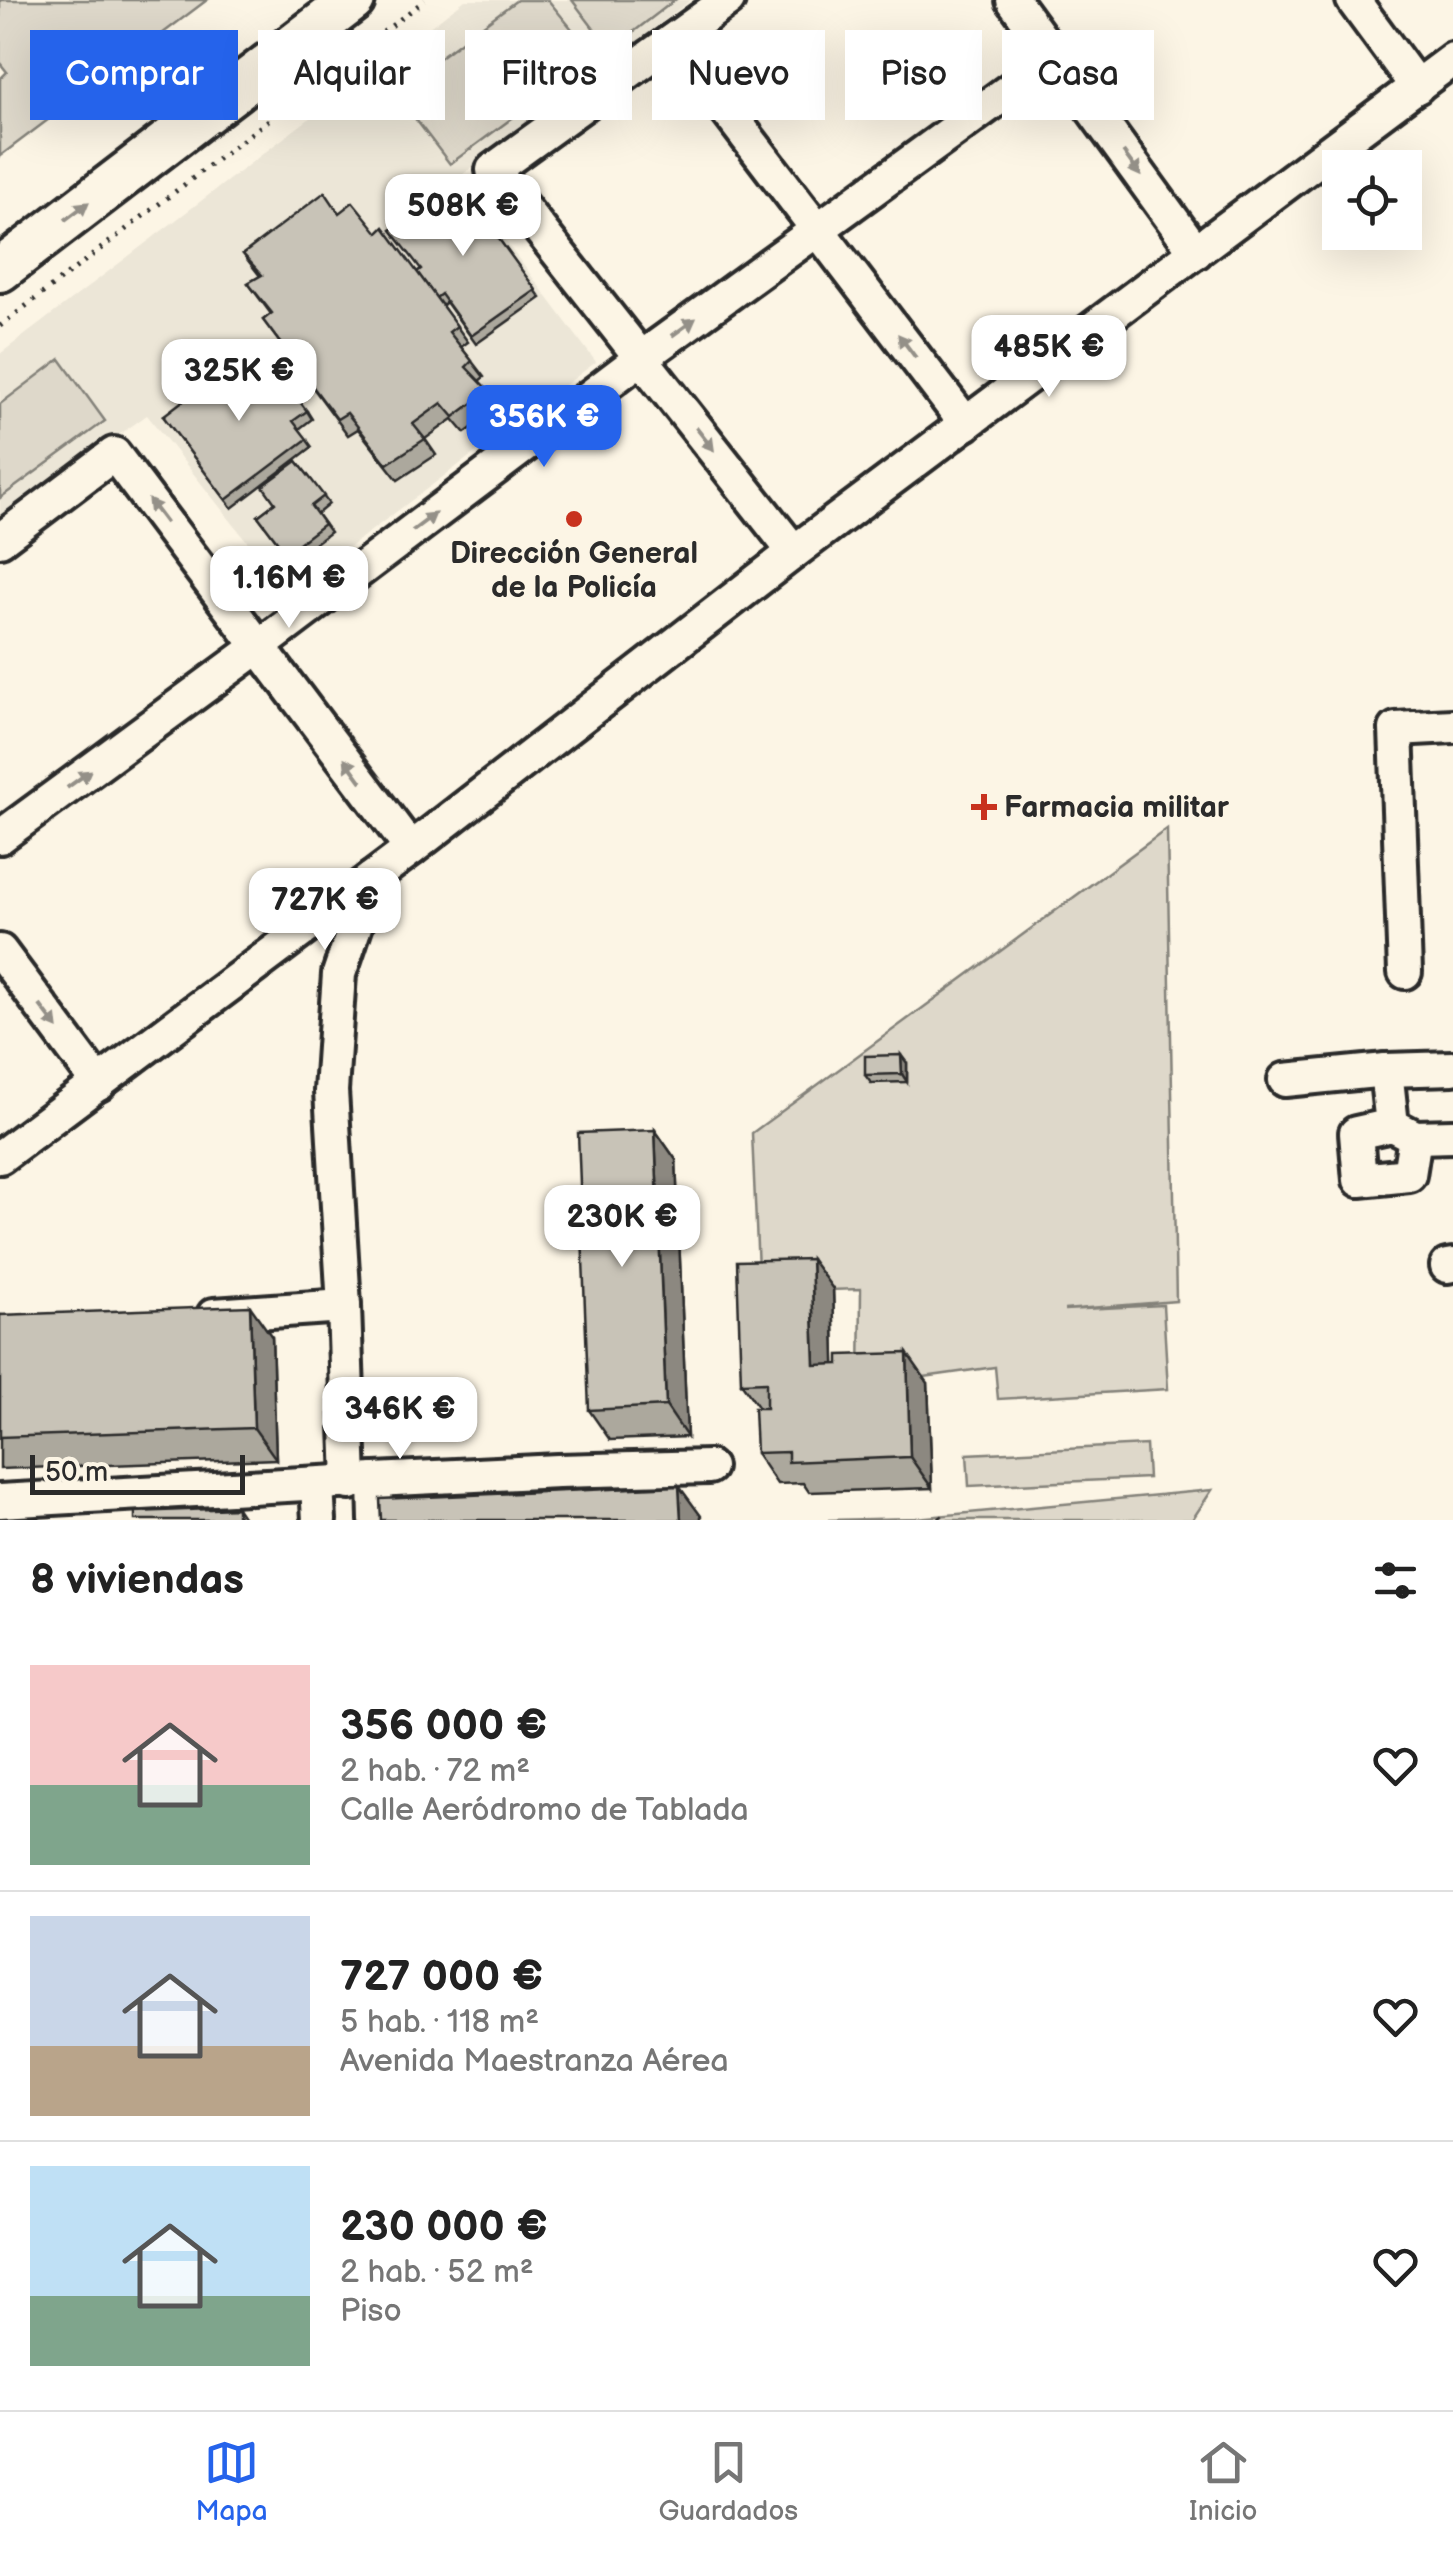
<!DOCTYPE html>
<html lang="es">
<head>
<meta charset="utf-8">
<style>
	body { margin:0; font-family:"Balsamiq Sans",sans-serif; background:#f6f6f6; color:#222; height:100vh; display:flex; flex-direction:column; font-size:38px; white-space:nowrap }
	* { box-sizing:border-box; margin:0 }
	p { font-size:32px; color:#767676 }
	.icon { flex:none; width:55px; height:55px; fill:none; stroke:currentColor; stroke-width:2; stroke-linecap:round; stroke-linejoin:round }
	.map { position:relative; height:1520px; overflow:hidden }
	.sheet { display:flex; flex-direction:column; background:#fff; flex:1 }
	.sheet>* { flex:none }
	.top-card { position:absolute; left:30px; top:30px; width:1395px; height:90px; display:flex; gap:20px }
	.controls { position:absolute; left:1322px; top:150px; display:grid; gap:20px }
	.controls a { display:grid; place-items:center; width:100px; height:100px; border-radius:0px; background:#fff; box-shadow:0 10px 40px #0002; font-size:50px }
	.scale { position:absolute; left:30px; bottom:25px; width:215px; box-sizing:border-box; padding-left:10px; border:5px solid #2b2b2b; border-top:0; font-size:28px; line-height:35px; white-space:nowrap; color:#2b2b2b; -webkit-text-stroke:8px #fcf5e5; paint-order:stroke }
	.price { position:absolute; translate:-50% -85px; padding:0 22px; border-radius:20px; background:#fff; color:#222; font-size:32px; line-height:65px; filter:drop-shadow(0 2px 5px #0008) }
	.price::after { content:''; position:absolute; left:50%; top:60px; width:30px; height:22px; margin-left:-15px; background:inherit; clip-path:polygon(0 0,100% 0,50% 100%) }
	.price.current { background:#2563eb; color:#fff }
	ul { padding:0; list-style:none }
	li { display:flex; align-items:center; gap:30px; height:250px; padding:0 30px }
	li+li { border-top:2px solid #e0e0e0 }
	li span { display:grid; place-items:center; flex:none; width:280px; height:200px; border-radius:0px; color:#555 }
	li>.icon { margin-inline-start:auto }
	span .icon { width:120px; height:120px; fill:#fffc; stroke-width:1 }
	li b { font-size:42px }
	h2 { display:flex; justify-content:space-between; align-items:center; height:120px; padding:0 30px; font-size:42px }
	.chip { padding:0 35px; border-radius:0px; background:#fff; box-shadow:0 10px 40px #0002; font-size:35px; line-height:90px }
	.chip.current { background:#2563eb; color:#fff }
	.menu { display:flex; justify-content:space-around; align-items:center; height:140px; border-top:2px solid #e0e0e0; background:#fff; font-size:28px; color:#767676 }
	.menu a { display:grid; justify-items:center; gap:5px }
	.menu .current { color:#2563eb }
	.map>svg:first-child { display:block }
	.built { fill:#ece6d7 }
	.green { fill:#ded8ca; stroke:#84827a; stroke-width:2.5 }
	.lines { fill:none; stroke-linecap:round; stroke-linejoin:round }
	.minor-casing { stroke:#2b2b2b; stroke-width:40 }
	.major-casing { stroke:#2b2b2b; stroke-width:50 }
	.path { stroke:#2b2b2b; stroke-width:5; stroke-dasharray:2.5 8; stroke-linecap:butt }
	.minor { stroke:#fcf5e5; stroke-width:32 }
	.major { stroke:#fcf5e5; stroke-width:42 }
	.wall { fill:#aca89d; stroke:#2b2b2b; stroke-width:2.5 }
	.shaded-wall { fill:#8c8880; stroke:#2b2b2b; stroke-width:2.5 }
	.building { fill:#c8c3b7; stroke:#2b2b2b; stroke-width:2.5 }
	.oneway { fill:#949088 }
	.poi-dot { fill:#c8321e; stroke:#fcf5e5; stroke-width:4 }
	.labels { text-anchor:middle; stroke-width:9; stroke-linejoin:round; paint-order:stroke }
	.poi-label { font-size:30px; font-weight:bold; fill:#2b2b2b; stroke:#fcf5e5 }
</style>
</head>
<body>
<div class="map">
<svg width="1453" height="1520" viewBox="0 0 1453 1520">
	<rect width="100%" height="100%" fill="#fcf5e5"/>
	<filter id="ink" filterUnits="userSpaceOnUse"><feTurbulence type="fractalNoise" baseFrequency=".01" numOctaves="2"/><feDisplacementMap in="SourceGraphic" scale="20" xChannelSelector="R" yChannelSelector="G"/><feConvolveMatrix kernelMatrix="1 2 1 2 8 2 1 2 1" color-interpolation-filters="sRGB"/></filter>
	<g filter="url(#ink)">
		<path class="built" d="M465 0H691L458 178 596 362 288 593 147 415 0 520V354Z"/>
		<g class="green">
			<path d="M0 0H207L0 156V79L7 72 0 63Z"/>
			<path d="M517 0H548L595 57 450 164 394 91Z"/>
			<path d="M572 0H675L610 50Z"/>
			<path d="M60 359 105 421 0 498V404Z"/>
			<path d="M1167 829 1176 1301 1064 1310 1163 1305 1168 1389 998 1399 995 1367 860 1386 861 1289 759 1292 752 1133Z"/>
			<path d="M1146 1445 1148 1478 969 1486 967 1454Z"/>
			<path d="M1212 1490 1192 1520H828L916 1518Z"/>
		</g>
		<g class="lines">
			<g class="minor-casing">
				<g id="minor">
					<path d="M728 0 493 170 794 552"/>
					<path d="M1013 0 1196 252"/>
					<path d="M1353 0 1417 87"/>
					<path d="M673 40 966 424"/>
					<path d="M0 540 114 454 411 849"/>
					<path d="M0 837 261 645 641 358 1055 57"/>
					<path d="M0 951 99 1084"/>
					<path d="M1405 972 1396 729 1453 726"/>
					<path d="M1386 1070 1392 1125 1415 1137 1409 1175 1360 1180 1356 1133 1392 1125"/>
					<path d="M1285 1080 1386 1070 1453 1068"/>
					<path d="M1415 1137 1453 1136"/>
					<path d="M0 1157 411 849 794 552 1453 59"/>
					<path d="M1447 1266 1453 1265"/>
					<path d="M214 1315 344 1306"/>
					<path d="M375 1480 558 1471 709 1467"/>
					<path d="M350 1483 344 1306 331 1091 339 974 371 879"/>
					<path d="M317 1485 319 1520"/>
					<path d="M0 1501 375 1480 376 1520"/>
				</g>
			</g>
			<g class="major-casing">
				<path id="major" d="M0 270 353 0"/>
			</g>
			<g class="path">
				<path d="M0 326 425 0"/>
				<path d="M940 1516 943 1520"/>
			</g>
			<use href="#minor" class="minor"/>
			<use href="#major" class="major"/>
		</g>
		<g class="wall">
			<path d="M456 180 541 298 476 344 446 302 442 306 468 342 461 347 484 377 479 381 500 407 465 433 453 419 425 439 436 455 398 480 358 429 348 435 263 320 271 314 248 283 260 276 243 254 339 213 378 233 417 272 421 269Z"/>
			<path d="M257 371 307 411 312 419 299 429 312 447 232 508 163 416Z"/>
			<path d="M297 461 329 504 317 514 330 532 292 561 258 516 275 503Z"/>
			<path d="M907 1063V1082L871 1083 865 1075Z"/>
			<path d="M655 1130 676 1160 687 1437 610 1440 589 1410Z"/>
			<path d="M833 1289 835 1364 928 1383 932 1488 809 1492 803 1483 777 1484 756 1453 759 1408 741 1383Z"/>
			<path d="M0 1315 272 1337 276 1459 0 1469Z"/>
		</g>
		<g class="shaded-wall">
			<path d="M901 1055 907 1063V1082L902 1074Z"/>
			<path d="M655 1130 676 1160 687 1437 666 1406Z"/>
			<path d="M811 1259 833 1289 836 1396 815 1365Z"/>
			<path d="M250 1306 272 1337 276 1459 254 1428Z"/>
			<path d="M907 1353 928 1383 932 1488 910 1457Z"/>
			<path d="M679 1486 701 1516V1520H681Z"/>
			<path d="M237 1508 245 1520H237Z"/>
		</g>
		<g class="building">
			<path d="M456 180 536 290 471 336 441 294 436 298 417 272 421 269 391 230Z"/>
			<path d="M325 192 339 213 353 202 378 233 384 227 457 326 449 332 472 361 466 367 489 391 454 417 442 403 413 424 425 439 387 464 347 413 337 419 263 320 272 313 248 283 262 275 243 254Z"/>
			<path d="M244 354 257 371 269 361 307 411 293 421 307 439 226 500 163 416Z"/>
			<path d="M297 461 324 496 311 506 324 524 286 553 258 516 275 503 263 486Z"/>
			<path d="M901 1055 902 1074 865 1075V1056Z"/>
			<path d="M655 1130 666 1406 589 1410 578 1133Z"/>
			<path d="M811 1259 815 1365 839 1364V1355L907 1353 910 1457 788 1462V1452L756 1453 754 1408H766V1382L741 1383 737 1261Z"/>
			<path d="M250 1306 254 1428 0 1437V1315Z"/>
			<path d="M679 1486 681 1520H381L380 1499Z"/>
			<path d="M237 1508V1520H135V1512Z"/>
		</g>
		<defs><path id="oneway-solid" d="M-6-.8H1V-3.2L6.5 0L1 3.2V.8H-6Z" transform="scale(2.5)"/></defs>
		<g class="oneway">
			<use href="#oneway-solid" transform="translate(1132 164) rotate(54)"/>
			<use href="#oneway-solid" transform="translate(77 211) rotate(-37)"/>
			<use href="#oneway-solid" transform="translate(684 327) rotate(-36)"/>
			<use href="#oneway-solid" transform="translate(907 346) rotate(-127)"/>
			<use href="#oneway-solid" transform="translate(705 439) rotate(52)"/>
			<use href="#oneway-solid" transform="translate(157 511) rotate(-127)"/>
			<use href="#oneway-solid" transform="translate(424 522) rotate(-37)"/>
			<use href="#oneway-solid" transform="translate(353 770) rotate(-126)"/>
			<use href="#oneway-solid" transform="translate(79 779) rotate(-36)"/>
			<use href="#oneway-solid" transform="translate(49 1017) rotate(53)"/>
		</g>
	</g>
	<g class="poi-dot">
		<circle cx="574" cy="519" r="10"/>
		<path d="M979 792h10v10h10v10h-10v10h-10v-10h-10v-10h10z"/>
	</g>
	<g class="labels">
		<g class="poi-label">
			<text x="574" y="563">Dirección General<tspan x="574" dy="34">de la Policía</tspan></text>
			<text x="1004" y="817" text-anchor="start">Farmacia militar</text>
		</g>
	</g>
</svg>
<div class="controls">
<a><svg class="icon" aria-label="locate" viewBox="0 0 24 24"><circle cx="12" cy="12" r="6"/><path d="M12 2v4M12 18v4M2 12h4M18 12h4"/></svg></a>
</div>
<div class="scale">50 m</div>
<b class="price" style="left:463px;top:259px">508K €</b>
<b class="price" style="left:1049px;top:400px">485K €</b>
<b class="price" style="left:239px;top:424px">325K €</b>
<b class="price current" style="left:544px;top:470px">356K €</b>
<b class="price" style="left:289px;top:631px">1.16M €</b>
<b class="price" style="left:325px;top:953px">727K €</b>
<b class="price" style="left:622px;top:1270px">230K €</b>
<b class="price" style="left:400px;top:1462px">346K €</b>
<div class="top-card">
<a class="chip current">Comprar</a>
<a class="chip">Alquilar</a>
<a class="chip">Filtros</a>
<a class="chip">Nuevo</a>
<a class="chip">Piso</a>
<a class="chip">Casa</a>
</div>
</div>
<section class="sheet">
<h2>8 viviendas<svg class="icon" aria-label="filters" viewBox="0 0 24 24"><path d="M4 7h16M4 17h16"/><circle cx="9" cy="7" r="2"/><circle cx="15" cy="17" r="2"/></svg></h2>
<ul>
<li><span style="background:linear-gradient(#f6c9c9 60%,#7fa58c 0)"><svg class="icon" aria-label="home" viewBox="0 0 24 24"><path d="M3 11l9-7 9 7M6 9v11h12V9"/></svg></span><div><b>356 000 €</b><p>2 hab. · 72 m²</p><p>Calle Aeródromo de Tablada</p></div><svg class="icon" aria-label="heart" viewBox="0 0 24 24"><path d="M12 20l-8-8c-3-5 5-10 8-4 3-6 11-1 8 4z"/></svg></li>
<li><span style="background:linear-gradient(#c9d6e8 65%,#b9a48a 0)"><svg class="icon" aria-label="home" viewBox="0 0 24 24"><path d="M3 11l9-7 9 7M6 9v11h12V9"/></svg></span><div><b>727 000 €</b><p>5 hab. · 118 m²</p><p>Avenida Maestranza Aérea</p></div><svg class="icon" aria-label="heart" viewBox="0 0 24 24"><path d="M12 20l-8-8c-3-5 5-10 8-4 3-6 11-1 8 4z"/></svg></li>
<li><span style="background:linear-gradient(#bfe0f5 65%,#7fa58c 0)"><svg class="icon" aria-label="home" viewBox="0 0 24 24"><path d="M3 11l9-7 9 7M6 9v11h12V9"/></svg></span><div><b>230 000 €</b><p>2 hab. · 52 m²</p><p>Piso</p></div><svg class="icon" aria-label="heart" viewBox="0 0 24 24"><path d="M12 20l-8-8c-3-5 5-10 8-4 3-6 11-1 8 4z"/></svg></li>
</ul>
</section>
<nav class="menu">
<a class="current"><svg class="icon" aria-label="map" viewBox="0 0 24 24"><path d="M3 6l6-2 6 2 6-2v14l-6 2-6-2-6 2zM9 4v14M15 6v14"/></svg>Mapa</a>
<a><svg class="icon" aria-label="saved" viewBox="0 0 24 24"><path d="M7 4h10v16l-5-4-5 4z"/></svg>Guardados</a>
<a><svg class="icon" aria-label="home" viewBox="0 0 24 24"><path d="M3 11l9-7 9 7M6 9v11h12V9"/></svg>Inicio</a>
</nav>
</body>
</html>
